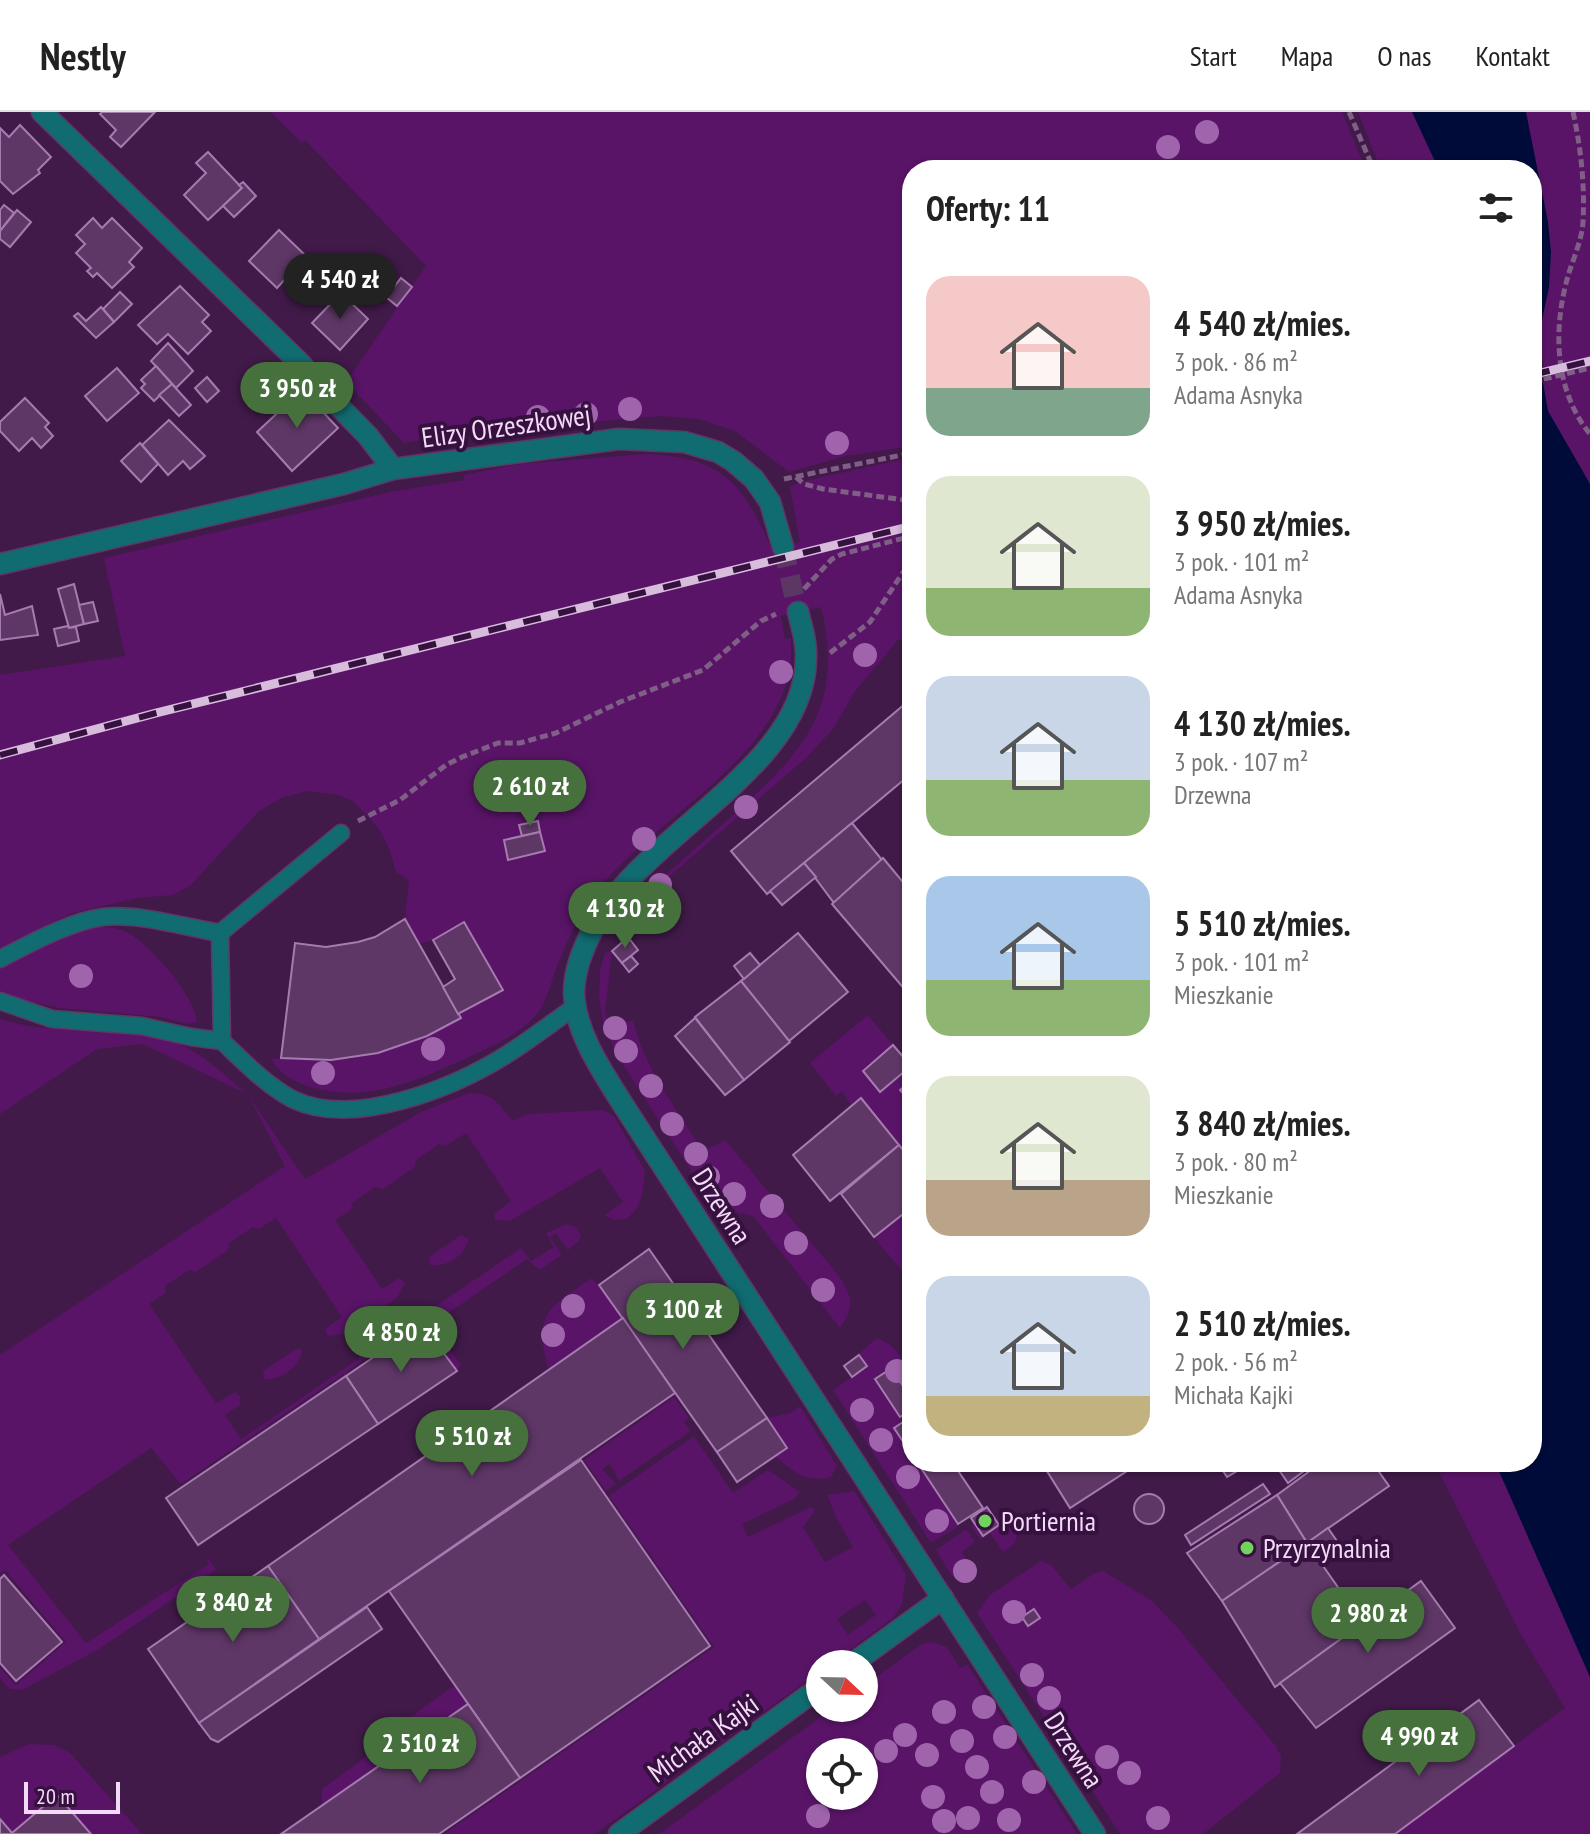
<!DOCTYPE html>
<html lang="pl">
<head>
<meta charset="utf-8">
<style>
	body { margin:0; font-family:"PT Sans Narrow",sans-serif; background:#f2f2f2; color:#222; height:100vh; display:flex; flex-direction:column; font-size:30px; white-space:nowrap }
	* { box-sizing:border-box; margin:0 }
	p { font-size:26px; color:#767676 }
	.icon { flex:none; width:44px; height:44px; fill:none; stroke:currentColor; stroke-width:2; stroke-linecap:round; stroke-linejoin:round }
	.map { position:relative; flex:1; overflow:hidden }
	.details { position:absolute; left:902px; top:48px; width:640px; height:1312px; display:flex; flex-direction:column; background:#fff; border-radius:32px; box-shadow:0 2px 6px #0004 }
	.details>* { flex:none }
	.needle { width:52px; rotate:112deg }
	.tools { position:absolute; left:806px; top:1538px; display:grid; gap:16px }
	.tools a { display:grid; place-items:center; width:72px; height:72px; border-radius:50%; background:#fff; box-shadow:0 2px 6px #0004; font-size:40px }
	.scale { position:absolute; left:24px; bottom:20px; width:96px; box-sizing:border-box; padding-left:8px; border:4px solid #f3dbf8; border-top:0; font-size:22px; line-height:28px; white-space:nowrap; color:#f3dbf8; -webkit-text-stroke:6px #36103e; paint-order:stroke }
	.price { position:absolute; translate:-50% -68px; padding:0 18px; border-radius:28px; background:#46713d; color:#fff; font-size:26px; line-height:52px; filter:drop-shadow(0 2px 4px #0008) }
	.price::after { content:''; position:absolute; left:50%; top:48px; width:24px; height:18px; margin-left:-12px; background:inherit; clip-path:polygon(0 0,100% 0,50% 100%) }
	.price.active { background:#222; color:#fff }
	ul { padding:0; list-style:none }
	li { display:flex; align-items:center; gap:24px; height:200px; padding:0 24px }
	li span { display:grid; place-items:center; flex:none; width:224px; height:160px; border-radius:24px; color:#555 }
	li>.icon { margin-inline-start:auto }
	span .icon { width:96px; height:96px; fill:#fffc; stroke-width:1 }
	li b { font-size:34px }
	h2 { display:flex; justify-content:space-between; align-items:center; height:96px; padding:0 24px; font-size:34px }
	header { display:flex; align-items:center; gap:48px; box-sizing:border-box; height:112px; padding:0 40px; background:#fff; border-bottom:2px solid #e0e0e0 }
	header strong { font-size:38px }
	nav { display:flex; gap:44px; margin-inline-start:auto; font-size:28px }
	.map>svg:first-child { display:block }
	.green { fill:#591467; fill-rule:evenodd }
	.water { fill:#000b3a }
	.pier { fill:#411a49 }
	.building { fill:#5f3767; stroke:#a67bb0; stroke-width:2 }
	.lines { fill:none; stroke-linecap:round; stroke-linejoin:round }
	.minor-tunnel { stroke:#5c3763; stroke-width:20; stroke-dasharray:20 10; stroke-linecap:butt }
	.service-casing { stroke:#5d3965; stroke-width:19 }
	.minor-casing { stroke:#5d3965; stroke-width:23 }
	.path { stroke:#805f87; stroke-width:5; stroke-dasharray:8 4; stroke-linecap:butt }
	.service { stroke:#106c70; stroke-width:16 }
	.minor { stroke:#106c70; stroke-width:20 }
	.rail-casing { stroke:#d7bcdc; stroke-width:9 }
	.rail { stroke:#36103e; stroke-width:6; stroke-dasharray:18; stroke-linecap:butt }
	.path-bridge { stroke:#805f87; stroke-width:5; stroke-dasharray:8 4; stroke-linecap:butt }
	.tree { fill:#a064ad }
	.poi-dot { fill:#71d25e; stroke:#36103e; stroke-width:3 }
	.labels { text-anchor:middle; stroke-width:8; stroke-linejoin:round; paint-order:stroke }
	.street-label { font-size:28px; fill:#f3dbf8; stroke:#36103e }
	.poi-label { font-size:28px; fill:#f3dbf8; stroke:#36103e; text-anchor:start }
</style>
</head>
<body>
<header>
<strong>Nestly</strong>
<nav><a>Start</a><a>Mapa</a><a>O nas</a><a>Kontakt</a></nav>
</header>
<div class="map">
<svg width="1590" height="1722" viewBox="0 0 1590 1722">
	<rect width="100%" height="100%" fill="#411a49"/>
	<g class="green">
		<path d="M271 0H1342L1366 58H912V334L846 344 789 360 735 319 699 307 661 304 533 315 517 312 404 331 346 270 426 154 305 28 302 31Z"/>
		<path d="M1358 0H1443L1461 58H1381Z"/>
		<path d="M1516 0H1590V372L1548 299C1541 273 1538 244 1540 217L1532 58Z"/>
		<path d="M647 342C724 346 742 371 772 437L800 430 790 375 800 370 912 345V525L898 528 855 579 833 617 806 646 665 768 659 799 655 802 650 777C678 752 706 727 734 702 804 640 845 594 821 495L781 504 785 527 791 526C791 536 792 547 790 556 774 648 659 704 602 773 583 796 569 824 558 852 551 868 548 888 537 902 520 922 494 934 471 944 422 967 369 991 314 976 296 971 280 963 271 947 290 945 309 949 328 948 376 947 418 929 460 907L458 902 503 878 464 811 433 828 419 832 405 807 409 768 396 760 389 736 379 717 353 689 339 683 307 679 281 686 259 699 191 773 173 783 137 786 72 801 0 836V563L125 544 104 446 395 379 464 368V363L519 352Z"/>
		<path d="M94 815C105 815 115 815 125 819 149 831 195 884 197 910L187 912 161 905 60 896 0 883V855L60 827Z"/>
		<path d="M612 839 605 901 609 915 633 908C644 956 678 999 703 1040L725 1028 839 1164C853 1187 855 1193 840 1216L753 1104 714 1094 615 940 603 909 599 886 600 859 605 841Z"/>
		<path d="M868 903 893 933 863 959 880 980 908 956 912 961V1049L861 987 852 994 842 979 836 984 810 951Z"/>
		<path d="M0 907C56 925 116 912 171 929 200 938 224 963 247 982L143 932 97 937 0 1002Z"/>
		<path d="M468 981C494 981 497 991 513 1009L527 1002 602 998 614 1004 645 1059 642 1084 637 1096 627 1107 614 1108 604 1103 623 1090 600 1056 510 1109 495 1108V1101L511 1089 466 1021 446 1034 439 1032 416 1048 415 1055 383 1077 375 1075 352 1091 351 1098 335 1108 382 1177 399 1166 405 1171 397 1186 344 1222 329 1224 326 1222V1216L342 1205 276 1106 259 1117 253 1115 229 1131 228 1138 196 1160 189 1158 165 1174V1181L149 1192 216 1291 235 1280 241 1286 240 1293 225 1303 241 1327 521 1136 531 1149 554 1135 546 1121 567 1112 576 1115 581 1123 579 1129 568 1138 556 1121 550 1125 562 1143 539 1158 527 1147 432 1212 461 1253 457 1259 420 1210 181 1372 151 1336 8 1433 86 1531 209 1452 207 1448 209 1447 216 1458 99 1537 22 1578 10 1577 0 1566V1556L16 1573 66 1530 5 1458 0 1461V1243L285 1054 248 983 305 1067 421 1000Z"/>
		<path d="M912 1095V1152L902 1159 874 1125Z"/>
		<path d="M461 1123 469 1127C463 1145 448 1155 430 1153L429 1145Z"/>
		<path d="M592 1166 623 1206 549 1258C532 1202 549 1195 592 1166Z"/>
		<path d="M877 1226C904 1237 912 1262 912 1289L892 1257 876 1267 903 1311 912 1350H917L959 1414 931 1431 833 1278 866 1255 859 1242Z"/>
		<path d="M296 1237H301L302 1241C295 1258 282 1268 264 1267L263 1259Z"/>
		<path d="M674 1285 689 1306 684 1310 691 1319 619 1369 610 1352 602 1357 616 1372 606 1379 584 1348Z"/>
		<path d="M800 1294 837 1354 831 1365C805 1371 794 1360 775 1344L787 1336 767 1306 791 1301Z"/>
		<path d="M694 1324 733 1381 768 1358 800 1380 794 1387 742 1412 748 1425 811 1395 815 1399 803 1415 825 1450 853 1435 837 1407 827 1383 854 1379 906 1462 902 1492 893 1506 830 1552H820V1559L595 1722H444L714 1535 609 1384ZM865 1488 876 1503 848 1523 837 1507Z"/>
		<path d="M1434 1350H1495L1590 1565V1722H1395L1565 1596 1520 1521Z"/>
		<path d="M1008 1407C1019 1424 1022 1428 1003 1440L990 1421 980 1427 971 1414 975 1411 984 1424Z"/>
		<path d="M966 1417 975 1430 962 1440 974 1458 952 1464 936 1438Z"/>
		<path d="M1041 1449 1051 1453 1071 1477 1095 1461 1103 1459 1151 1488 1176 1514 1275 1633 1281 1644 1280 1661 1203 1722H1120L977 1501 990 1483Z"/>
		<path d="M932 1530 947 1535 960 1556 967 1552 1077 1722H659L833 1596H864V1574L922 1532ZM864 1640V1684H820V1640Z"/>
		<path d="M455 1573 468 1592 322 1694V1677L380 1635 377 1629Z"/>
		<path d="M29 1632 54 1633 70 1641 142 1722H91L57 1683 12 1721 0 1707V1645Z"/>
	</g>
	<path class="water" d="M1412 0H1526L1548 110 1551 140 1549 175 1540 217 1538 243 1548 299 1590 372V1565L1495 1350H1532V58H1439Z"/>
	<path class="pier" d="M1543 248 1547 270 1532 274V251Z"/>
	<g class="building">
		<path d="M102 0H155L121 35 110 25 116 18 100 2Z"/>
		<path d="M20 13 51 45 38 58 40 61 13 82 0 69V16L9 25Z"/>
		<path d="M208 40 242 76 208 108 184 83 206 61 196 51Z"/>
		<path d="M243 70 256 84 234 105 223 94 242 76 239 73Z"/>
		<path d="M4 93 14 101 0 119V98Z"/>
		<path d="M17 98 31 110 10 135 0 127V119Z"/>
		<path d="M93 106 102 116 112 106 142 136 129 150 134 155 112 176 97 161 93 165 87 159 91 156 76 141 85 132 76 123Z"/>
		<path d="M279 118 306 144 277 176 249 149Z"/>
		<path d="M401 166 412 175 397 194 386 185Z"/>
		<path d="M180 174 209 203 202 210 211 219 188 242 168 222 157 232 138 213Z"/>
		<path d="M120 180 132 192 114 210 103 197Z"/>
		<path d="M341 181 368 207 340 238 312 211Z"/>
		<path d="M101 195 114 210 96 226 74 204 78 201 86 209Z"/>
		<path d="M168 231 193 259 176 276 151 249Z"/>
		<path d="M156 254 172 272 154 289 141 276 145 272 141 268Z"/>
		<path d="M117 256 139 281 107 309 85 284Z"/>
		<path d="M207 265 219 279 207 290 195 276Z"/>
		<path d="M172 272 191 293 179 304 159 283Z"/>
		<path d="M302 278 338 316 292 359 257 320Z"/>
		<path d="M25 286 49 311 45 315 53 324 41 336 32 326 19 339 0 319V310Z"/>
		<path d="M169 308 205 344 190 357 183 349 168 363 142 333Z"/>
		<path d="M140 331 158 352 141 370 121 349Z"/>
		<path d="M74 472 84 512 69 516 58 477Z"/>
		<path d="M0 482 5 503 32 494 38 523 0 528Z"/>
		<path d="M93 490 98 509 84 512 79 493Z"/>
		<path d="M68 514 69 516 76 515 79 529 58 534 54 517Z"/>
		<path d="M912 586V661L767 782 731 739Z"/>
		<path d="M538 709 540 720 522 724 519 713Z"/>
		<path d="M852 711 882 748 834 791 804 751Z"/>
		<path d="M540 720 545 739 508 748 504 728Z"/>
		<path d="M883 746 912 781V886L832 792Z"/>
		<path d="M804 751 816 765 782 793 770 779Z"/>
		<path d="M405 807 461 906 427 924 378 941 331 948 281 946 295 831 326 835 358 830 375 825Z"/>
		<path d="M464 810 503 878 458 902 443 875 455 867 433 828Z"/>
		<path d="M798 821 848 880 789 929 741 869Z"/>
		<path d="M628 825 638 838 622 851 612 839Z"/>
		<path d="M750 841 760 853 744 867 734 854Z"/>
		<path d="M631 844 638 852 629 860 622 851Z"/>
		<path d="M741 869 790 930 744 968 695 905Z"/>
		<path d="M695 906 744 968 725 983 675 924Z"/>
		<path d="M893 933 911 954 880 980 863 959Z"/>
		<path d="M911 968 912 983 908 987 900 978Z"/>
		<path d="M861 986 899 1033 830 1089 793 1043Z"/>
		<path d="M899 1033 912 1049V1095L874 1125 841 1082Z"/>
		<path d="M649 1137 767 1306 717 1340 599 1173Z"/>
		<path d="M623 1206 675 1281 319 1527 268 1454Z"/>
		<path d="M422 1212 457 1259 378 1312 346 1264Z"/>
		<path d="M859 1243 867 1254 852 1265 844 1254Z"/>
		<path d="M892 1256 912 1289V1298L900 1305 875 1267Z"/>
		<path d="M346 1264 378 1312 198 1433 166 1386Z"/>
		<path d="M912 1304V1343L894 1316Z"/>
		<path d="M767 1306 787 1336 737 1370 717 1340Z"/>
		<path d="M581 1348 710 1534 520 1666 389 1479Z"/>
		<path d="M917 1350H952L983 1396 958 1412Z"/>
		<path d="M1055 1350H1141L1070 1396 1045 1356Z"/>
		<path d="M1217 1350H1234L1239 1358 1227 1365Z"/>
		<path d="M1290 1350H1298L1304 1359 1288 1371 1279 1358Z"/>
		<path d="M1322 1350H1372L1389 1374 1307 1431 1277 1383Z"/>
		<path d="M1263 1372 1270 1382 1191 1433 1185 1423Z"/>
		<circle cx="1149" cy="1397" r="15"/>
		<path d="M1277 1383 1307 1431 1222 1489 1187 1441Z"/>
		<path d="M987 1395 999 1413 983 1424 971 1406Z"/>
		<path d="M1328 1416 1339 1432 1318 1447 1307 1431Z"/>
		<path d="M1307 1431 1363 1511 1275 1575 1222 1489Z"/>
		<path d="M268 1454 319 1527 199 1611 148 1537Z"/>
		<path d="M4 1463 62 1530 16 1569 0 1551V1467Z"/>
		<path d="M1421 1469 1455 1516 1316 1616 1280 1571Z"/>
		<path d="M367 1495 382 1517 218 1630 211 1627 199 1611Z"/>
		<path d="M1363 1495 1371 1505 1363 1511 1356 1500Z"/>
		<path d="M1034 1497 1040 1506 1028 1514 1022 1505Z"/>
		<path d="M1479 1588 1514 1634 1395 1722H1297Z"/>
		<path d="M468 1592 520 1666 439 1722H281Z"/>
		<path d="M57 1683 91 1722H11L12 1721Z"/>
		<path d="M0 1707 12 1721 11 1722H0Z"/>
	</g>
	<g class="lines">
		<path class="minor-tunnel" d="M783 435 798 500"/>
		<g class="service-casing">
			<g id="service">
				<path d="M220 821 222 929C244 950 265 972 292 987 353 1017 453 976 506 943 530 928 553 910 576 894"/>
				<path d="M0 847C29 832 71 809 103 805 138 801 185 815 220 821L341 721"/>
				<path d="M0 889 52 907 142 914 191 925 222 929"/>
			</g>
		</g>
		<g class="minor-casing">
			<g id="minor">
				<path d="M42 0 302 253 313 268 368 324 393 357"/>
				<path d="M0 452 344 372 393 357 619 327 684 330 718 340 733 349 754 367 770 390 783 435"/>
				<path d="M798 500C802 515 807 531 806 547 805 656 642 722 593 817 583 837 574 858 574 881 575 920 602 959 622 991L1095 1722"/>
				<path d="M852 1552 943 1486"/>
				<path d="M619 1722 820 1575"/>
			</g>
		</g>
		<g class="path">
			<path d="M1349 0 1374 58"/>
			<path d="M1573 0C1581 36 1585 74 1583 110 1582 128 1573 147 1568 164 1553 216 1554 278 1590 322"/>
			<path d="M796 365 804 372 823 377 912 389"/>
			<path d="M784 367 912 341"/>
			<path d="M804 477 832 447 842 442 912 424"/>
			<path d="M830 541 870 510 912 447"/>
			<path d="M358 709 400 688 446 653 462 645 498 631H520L556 621 620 590 703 558 761 509 776 502"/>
		</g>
		<use href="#service" class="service"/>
		<use href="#minor" class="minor"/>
		<g class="rail-casing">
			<g id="rail">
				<path d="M1532 263 1590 249"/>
				<path d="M0 643 156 601 912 414"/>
			</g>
		</g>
		<use href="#rail" class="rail"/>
		<path class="path-bridge" d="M1532 270 1590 256"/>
	</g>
	<g class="tree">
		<circle cx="1207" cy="20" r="12"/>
		<circle cx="1168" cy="35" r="12"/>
		<circle cx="630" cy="297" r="12"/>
		<circle cx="586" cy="302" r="12"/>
		<circle cx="538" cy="305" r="12"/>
		<circle cx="837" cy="331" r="12"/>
		<circle cx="865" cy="543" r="12"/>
		<circle cx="781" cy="560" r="12"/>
		<circle cx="746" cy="695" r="12"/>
		<circle cx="644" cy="727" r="12"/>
		<circle cx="660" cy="773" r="12"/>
		<circle cx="585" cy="792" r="12"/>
		<circle cx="81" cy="864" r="12"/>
		<circle cx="615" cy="916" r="12"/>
		<circle cx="433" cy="937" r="12"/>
		<circle cx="626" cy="939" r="12"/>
		<circle cx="323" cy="961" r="12"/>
		<circle cx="651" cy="974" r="12"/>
		<circle cx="672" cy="1012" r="12"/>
		<circle cx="696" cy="1042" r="12"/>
		<circle cx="708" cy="1065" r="12"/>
		<circle cx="734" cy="1082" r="12"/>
		<circle cx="772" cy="1094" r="12"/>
		<circle cx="796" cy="1131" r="12"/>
		<circle cx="823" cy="1178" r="12"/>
		<circle cx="573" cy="1194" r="12"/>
		<circle cx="553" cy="1223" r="12"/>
		<circle cx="897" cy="1259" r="12"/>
		<circle cx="862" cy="1298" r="12"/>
		<circle cx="881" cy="1328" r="12"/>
		<circle cx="908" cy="1365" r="12"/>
		<circle cx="937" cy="1409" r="12"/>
		<circle cx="965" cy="1459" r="12"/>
		<circle cx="1014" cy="1500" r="12"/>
		<circle cx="1032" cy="1563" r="12"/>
		<circle cx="1049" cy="1586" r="12"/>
		<circle cx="984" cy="1595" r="12"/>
		<circle cx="944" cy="1600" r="12"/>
		<circle cx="905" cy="1623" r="12"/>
		<circle cx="1005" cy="1625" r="12"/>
		<circle cx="962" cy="1629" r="12"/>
		<circle cx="886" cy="1639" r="12"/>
		<circle cx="927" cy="1643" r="12"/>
		<circle cx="1107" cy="1645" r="12"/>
		<circle cx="977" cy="1655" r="12"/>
		<circle cx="1129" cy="1661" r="12"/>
		<circle cx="1034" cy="1670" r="12"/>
		<circle cx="992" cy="1680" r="12"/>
		<circle cx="933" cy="1685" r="12"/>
		<circle cx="818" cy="1704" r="12"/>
		<circle cx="968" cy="1706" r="12"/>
		<circle cx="1158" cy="1706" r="12"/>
		<circle cx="1009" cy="1708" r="12"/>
		<circle cx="944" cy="1709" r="12"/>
	</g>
	<g class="poi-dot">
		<circle cx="985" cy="1409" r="8"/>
		<circle cx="1247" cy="1436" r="8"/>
	</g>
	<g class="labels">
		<g class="street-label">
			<text transform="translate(506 314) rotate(-8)" y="10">Elizy Orzeszkowej</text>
			<text transform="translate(722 1094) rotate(57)" y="10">Drzewna</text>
			<text transform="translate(703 1626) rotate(-36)" y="10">Michała Kajki</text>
			<text transform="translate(1074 1638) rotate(57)" y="10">Drzewna</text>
		</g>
		<g class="poi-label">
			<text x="1001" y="1419">Portiernia</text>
			<text x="1263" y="1446">Przyrzynalnia</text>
		</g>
	</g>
</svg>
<div class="tools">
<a><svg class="needle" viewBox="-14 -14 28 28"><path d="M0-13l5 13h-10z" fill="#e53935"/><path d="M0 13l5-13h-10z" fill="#767676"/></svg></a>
<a><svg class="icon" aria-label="locate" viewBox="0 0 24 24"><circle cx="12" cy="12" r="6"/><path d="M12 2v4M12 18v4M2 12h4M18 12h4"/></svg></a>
</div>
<div class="scale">20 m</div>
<b class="price active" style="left:340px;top:209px">4 540 zł</b>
<b class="price" style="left:297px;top:318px">3 950 zł</b>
<b class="price" style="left:530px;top:716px">2 610 zł</b>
<b class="price" style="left:625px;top:838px">4 130 zł</b>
<b class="price" style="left:683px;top:1239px">3 100 zł</b>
<b class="price" style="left:401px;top:1262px">4 850 zł</b>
<b class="price" style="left:472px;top:1366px">5 510 zł</b>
<b class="price" style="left:233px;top:1532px">3 840 zł</b>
<b class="price" style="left:1368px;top:1543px">2 980 zł</b>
<b class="price" style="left:1419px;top:1666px">4 990 zł</b>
<b class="price" style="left:420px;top:1673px">2 510 zł</b>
<section class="details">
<h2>Oferty: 11<svg class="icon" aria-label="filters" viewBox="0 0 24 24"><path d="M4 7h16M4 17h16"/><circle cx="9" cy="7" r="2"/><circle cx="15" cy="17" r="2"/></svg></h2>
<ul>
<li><span style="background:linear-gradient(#f6c9c9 70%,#7fa58c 0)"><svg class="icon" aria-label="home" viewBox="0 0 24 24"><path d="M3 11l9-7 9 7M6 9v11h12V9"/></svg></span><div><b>4 540 zł/mies.</b><p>3 pok. · 86 m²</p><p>Adama Asnyka</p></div></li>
<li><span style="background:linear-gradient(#dfe7d0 70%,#8fb573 0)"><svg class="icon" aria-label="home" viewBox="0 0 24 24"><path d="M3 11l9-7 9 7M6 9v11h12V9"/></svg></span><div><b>3 950 zł/mies.</b><p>3 pok. · 101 m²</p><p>Adama Asnyka</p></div></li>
<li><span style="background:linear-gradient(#c9d6e8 65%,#8fb573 0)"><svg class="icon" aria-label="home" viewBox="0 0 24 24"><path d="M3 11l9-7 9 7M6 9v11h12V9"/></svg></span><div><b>4 130 zł/mies.</b><p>3 pok. · 107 m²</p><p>Drzewna</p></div></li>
<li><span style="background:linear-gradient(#a9c7e8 65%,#8fb573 0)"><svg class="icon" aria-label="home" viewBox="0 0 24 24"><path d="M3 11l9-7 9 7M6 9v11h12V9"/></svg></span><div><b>5 510 zł/mies.</b><p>3 pok. · 101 m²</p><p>Mieszkanie</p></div></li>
<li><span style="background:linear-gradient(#dfe7d0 65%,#b9a48a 0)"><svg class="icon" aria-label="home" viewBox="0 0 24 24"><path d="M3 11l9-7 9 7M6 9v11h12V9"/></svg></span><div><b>3 840 zł/mies.</b><p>3 pok. · 80 m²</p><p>Mieszkanie</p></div></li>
<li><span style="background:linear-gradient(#c9d6e8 75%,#c2b280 0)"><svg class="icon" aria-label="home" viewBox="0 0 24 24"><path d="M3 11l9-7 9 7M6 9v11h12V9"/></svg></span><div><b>2 510 zł/mies.</b><p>2 pok. · 56 m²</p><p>Michała Kajki</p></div></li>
</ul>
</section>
</div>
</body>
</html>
